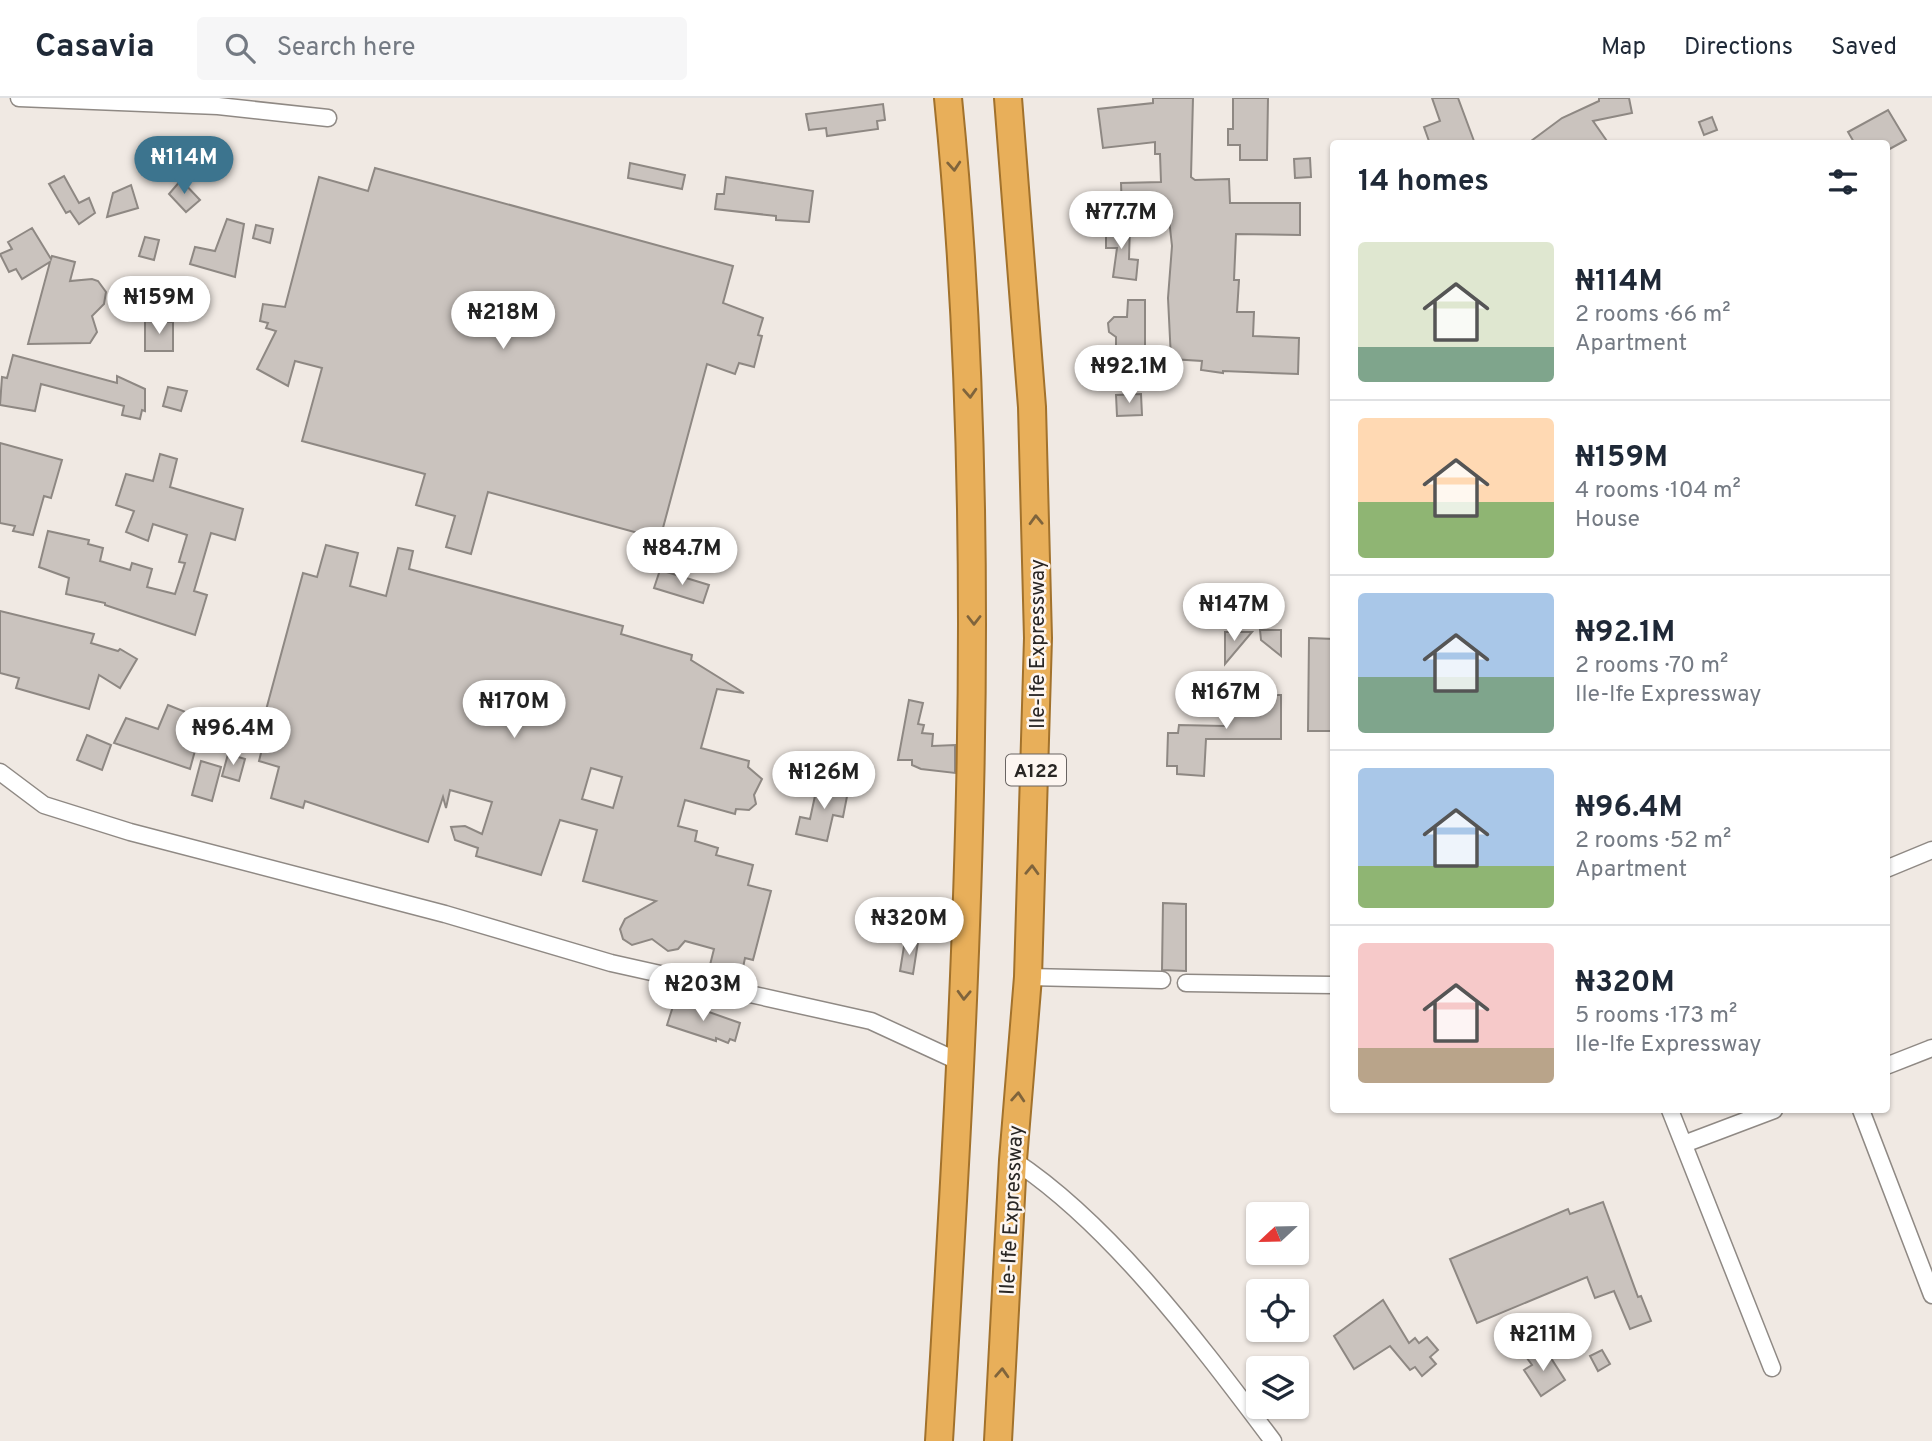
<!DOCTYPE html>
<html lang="en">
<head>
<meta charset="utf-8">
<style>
	body { margin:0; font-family:Overpass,sans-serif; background:#f6f6f7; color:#1f2937; height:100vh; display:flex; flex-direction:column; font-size:26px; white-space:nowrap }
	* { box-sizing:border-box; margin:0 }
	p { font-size:23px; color:#747a83 }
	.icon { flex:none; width:38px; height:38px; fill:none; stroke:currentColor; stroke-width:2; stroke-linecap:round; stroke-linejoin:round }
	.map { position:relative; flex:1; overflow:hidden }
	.side { position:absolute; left:1330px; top:42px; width:560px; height:973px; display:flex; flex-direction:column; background:#fff; border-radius:7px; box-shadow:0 2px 5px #0004 }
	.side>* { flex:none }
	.needle { width:46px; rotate:248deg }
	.fabs { position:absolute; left:1246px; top:1104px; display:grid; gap:14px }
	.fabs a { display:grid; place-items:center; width:63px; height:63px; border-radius:7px; background:#fff; box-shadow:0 2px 5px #0004; font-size:35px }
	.price { position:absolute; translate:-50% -60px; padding:0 16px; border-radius:24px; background:#fff; color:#222; font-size:23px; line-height:46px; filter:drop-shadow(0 2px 4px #0008) }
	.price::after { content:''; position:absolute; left:50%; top:42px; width:21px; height:16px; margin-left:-10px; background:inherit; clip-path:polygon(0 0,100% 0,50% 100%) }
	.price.active { background:#3c748e; color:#fff }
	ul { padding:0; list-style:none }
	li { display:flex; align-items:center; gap:21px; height:175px; padding:0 28px }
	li+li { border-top:2px solid #e0e1e3 }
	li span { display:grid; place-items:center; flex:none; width:196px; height:140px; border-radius:7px; color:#555 }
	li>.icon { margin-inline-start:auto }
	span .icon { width:84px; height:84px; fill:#fffc; stroke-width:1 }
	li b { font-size:30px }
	h2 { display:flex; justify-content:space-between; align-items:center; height:84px; padding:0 28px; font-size:30px }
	header { display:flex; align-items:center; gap:42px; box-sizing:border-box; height:98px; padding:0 35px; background:#fff; border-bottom:2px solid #e0e1e3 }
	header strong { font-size:33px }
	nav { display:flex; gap:38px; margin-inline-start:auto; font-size:24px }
	.search { width:490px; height:63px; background:#f6f6f7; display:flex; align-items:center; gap:18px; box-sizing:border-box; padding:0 24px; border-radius:7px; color:#747a83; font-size:26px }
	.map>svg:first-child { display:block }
	.building { fill:#cac3be; stroke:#8e8883; stroke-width:2; fill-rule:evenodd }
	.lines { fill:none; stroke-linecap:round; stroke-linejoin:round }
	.minor-casing { stroke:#8f8984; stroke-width:19 }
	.trunk-casing { stroke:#a2722c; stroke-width:30 }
	.minor { stroke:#fff; stroke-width:16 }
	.trunk { stroke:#e8af5a; stroke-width:26 }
	.oneway { stroke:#7f643c }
	.labels { text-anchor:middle; stroke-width:5; stroke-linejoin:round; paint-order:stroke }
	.shield { fill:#fdf6f1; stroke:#696462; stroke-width:2 }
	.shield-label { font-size:19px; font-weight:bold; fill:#292624 }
	.street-label { font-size:21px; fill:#292624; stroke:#fdf6f1 }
</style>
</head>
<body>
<header>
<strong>Casavia</strong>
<div class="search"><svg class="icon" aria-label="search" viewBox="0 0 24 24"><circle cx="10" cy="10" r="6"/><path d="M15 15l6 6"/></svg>Search here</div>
<nav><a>Map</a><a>Directions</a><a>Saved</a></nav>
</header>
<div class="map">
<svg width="1932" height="1343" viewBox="0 0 1932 1343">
	<rect width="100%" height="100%" fill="#f0e9e3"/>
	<g class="building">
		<path d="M1153 0H1193L1191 79 1195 82 1229 81 1230 105H1300V137L1236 136 1234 182H1239L1237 214H1254L1253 238 1299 240 1298 276 1223 273V275L1201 272 1202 263 1171 261 1168 200 1172 148 1168 112 1122 114 1121 85 1161 84 1160 56H1155V44L1103 50 1098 11 1153 5Z"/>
		<path d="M1233 0H1268L1267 62H1240V47H1228V31H1233Z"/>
		<path d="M1432 0H1458L1474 43 1430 46 1424 29 1440 23Z"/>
		<path d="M1599 0H1629L1632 15 1593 23 1609 46H1527L1562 20 1599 3Z"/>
		<path d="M883 6 885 22 877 23 878 31 827 38 826 30 809 32 806 16Z"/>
		<path d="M1888 12 1906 42 1886 53V46H1855L1848 34Z"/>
		<path d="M1712 19 1717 32 1704 37 1699 24Z"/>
		<path d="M1310 60 1311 79 1295 80 1294 61Z"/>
		<path d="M630 65 685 77 682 91 628 80Z"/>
		<path d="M375 70 733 168 723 205 763 220 758 237 762 238 754 269 739 265 735 276 707 266 660 441 488 394 471 456 446 449 455 418 416 407 425 376 302 343 322 270 295 263 288 288 257 271 276 233 266 230 268 225 260 223 263 206 285 209 319 79 368 93Z"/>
		<path d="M64 78 79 105 89 100 95 115 79 126 70 113 66 115 49 86Z"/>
		<path d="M726 79 813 93 809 124 776 122V118L715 111 717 96H724Z"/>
		<path d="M181 82 200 102 186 114 169 96Z"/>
		<path d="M131 87 138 110 107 119 113 95Z"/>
		<path d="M227 121 244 126 235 179 190 166 195 149 215 153Z"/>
		<path d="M1106 125 1130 126 1129 161 1138 162 1136 182 1113 179 1117 150H1106Z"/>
		<path d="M256 127 273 131 270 145 253 140Z"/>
		<path d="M32 130 51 161 52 158 75 164 70 183 92 181 98 183 106 194 104 206 92 218 97 234 90 245 28 246 50 164 22 181 16 171 9 174 0 156 12 151 8 144Z"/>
		<path d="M145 139 159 142 154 162 139 158Z"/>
		<path d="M1128 202H1145V272L1116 271V239L1109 234 1108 225 1114 219H1127Z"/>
		<path d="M145 223 173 224V253H145Z"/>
		<path d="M13 257 117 285V278L145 291V313L142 312 140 321 122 317 124 308 41 286 35 313 0 307 2 279 7 280Z"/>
		<path d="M168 289 187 293 181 313 163 308Z"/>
		<path d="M1141 296 1142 317 1117 318 1116 297Z"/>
		<path d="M0 345 62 362 51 400 44 398 33 437 13 433 15 428 0 425Z"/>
		<path d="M160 356 177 361 170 389 243 411 235 442 211 435 194 493 207 497 195 537 105 507V505L66 496 69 480 39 469 48 433 89 442 88 446 103 450 100 463 130 472 132 465 152 471 147 489 175 496 185 465 179 464 187 437 153 426 148 443 126 434 134 413 116 407 126 376 153 383Z"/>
		<path d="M326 447 358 455 350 488 386 498 398 450 413 453 409 471 623 528 621 536 692 557 691 562 744 595 717 591 701 650 749 663 748 669 762 681 754 697 756 706 749 712 736 711 735 716 685 702 678 728 697 733 695 743 718 750 716 757 753 767 748 787 771 793 753 862 745 860 741 879 709 871 714 851 685 843 678 851 668 853 652 841 632 847 623 841 620 831 625 821 656 803 583 783 597 732 560 722 541 777 476 758 478 750 455 742 451 729 465 728 482 736 492 704 450 692 446 710 443 699 428 744 305 703 303 710 271 700 279 669 259 663 265 639 259 638 303 475 317 479ZM591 670 622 679 613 710 582 701Z"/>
		<path d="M660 472 709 487 703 505 654 490Z"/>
		<path d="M0 513 94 536 91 545 118 553 120 551 137 561 120 590 99 577 89 611 16 590 19 580 0 575Z"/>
		<path d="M1260 532H1281V558L1261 542Z"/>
		<path d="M1225 534H1252L1225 566Z"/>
		<path d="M1309 540 1334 541V633H1308Z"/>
		<path d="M1225 597H1281V641H1206L1204 678 1177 676V668H1167L1168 635H1178L1179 627 1225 628Z"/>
		<path d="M909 602 923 605 918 626 924 627 922 635 933 636 932 648 955 647V675L921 671 912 667V662H898Z"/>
		<path d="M168 607 198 619 187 647 196 649 190 671 114 645 126 620 158 631Z"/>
		<path d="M87 637 111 647 102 672 77 662Z"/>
		<path d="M228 656 245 661 239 683 222 678Z"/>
		<path d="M201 663 221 669 212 703 192 697Z"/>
		<path d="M818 684 849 688 843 719 833 717 827 743 796 736 800 719 810 721Z"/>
		<path d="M1163 805 1186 806V873L1162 872Z"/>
		<path d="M905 842 918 844 913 876 900 873Z"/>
		<path d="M675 902 740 925 735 943 730 941 728 945 716 940V943L667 927Z"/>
		<path d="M1603 1104 1638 1199 1641 1198 1651 1223 1630 1231 1614 1193 1595 1200 1587 1179 1477 1225 1450 1161 1568 1111 1570 1116Z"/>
		<path d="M1383 1202 1409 1245 1415 1240 1419 1245 1427 1239 1438 1252 1430 1259 1436 1266 1422 1278 1415 1269 1410 1272 1390 1248 1354 1271 1334 1238Z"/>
		<path d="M1540 1252 1545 1260 1549 1257 1565 1282 1541 1298 1524 1272 1532 1267 1527 1260Z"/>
		<path d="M1602 1252 1610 1266 1598 1273 1590 1258Z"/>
	</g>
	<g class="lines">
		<g class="minor-casing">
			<g id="minor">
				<path d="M19 0 218 8 328 20"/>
				<path d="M0 674 44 707 130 734 445 816 611 865 871 923 962 965"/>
				<path d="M1886 771 1932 752"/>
				<path d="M1028 879 1162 882"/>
				<path d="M1186 885 1334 887"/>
				<path d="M1886 968 1932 950"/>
				<path d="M1670 1012 1772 1270"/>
				<path d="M1861 1012 1932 1197"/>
				<path d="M1684 1046 1774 1012"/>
				<path d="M1013 1062C1112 1127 1202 1249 1273 1343"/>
			</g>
		</g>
		<g class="trunk-casing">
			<g id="trunk">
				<path d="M939 1343C966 894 993 449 948 0"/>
				<path d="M998 1343 1013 1062 1028 879 1038 540 1032 309 1008 0"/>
			</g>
		</g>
		<use href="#minor" class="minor"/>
		<use href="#trunk" class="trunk"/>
	</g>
	<defs><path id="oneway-chevron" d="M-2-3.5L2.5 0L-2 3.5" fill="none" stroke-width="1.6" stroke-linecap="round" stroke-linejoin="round" transform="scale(1.75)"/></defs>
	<g class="oneway">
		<use href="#oneway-chevron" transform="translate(954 68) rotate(86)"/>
		<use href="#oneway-chevron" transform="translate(970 295) rotate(87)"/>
		<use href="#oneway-chevron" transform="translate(1036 422) rotate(-92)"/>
		<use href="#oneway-chevron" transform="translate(974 522) rotate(90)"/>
		<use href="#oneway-chevron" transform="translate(1032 772) rotate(-88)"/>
		<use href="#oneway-chevron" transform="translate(964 897) rotate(92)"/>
		<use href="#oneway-chevron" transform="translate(1018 999) rotate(-86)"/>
		<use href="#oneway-chevron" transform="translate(1002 1275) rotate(-87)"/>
	</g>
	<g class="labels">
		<rect class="shield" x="1006" y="656.5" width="60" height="31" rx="5"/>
		<g class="shield-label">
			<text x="1036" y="679">A122</text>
		</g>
		<g class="street-label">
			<text transform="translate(1037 546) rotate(-90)" y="7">Ile-Ife Expressway</text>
			<text transform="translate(1011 1112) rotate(-87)" y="7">Ile-Ife Expressway</text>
		</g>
	</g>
</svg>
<div class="fabs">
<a><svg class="needle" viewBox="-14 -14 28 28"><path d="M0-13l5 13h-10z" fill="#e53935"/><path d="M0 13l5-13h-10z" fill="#747a83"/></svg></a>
<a><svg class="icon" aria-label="locate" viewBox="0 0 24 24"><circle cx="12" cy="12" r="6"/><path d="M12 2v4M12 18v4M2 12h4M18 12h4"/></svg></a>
<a><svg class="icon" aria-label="layers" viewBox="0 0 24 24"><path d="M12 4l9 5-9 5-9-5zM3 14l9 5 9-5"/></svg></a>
</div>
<b class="price active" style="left:184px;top:98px">₦114M</b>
<b class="price" style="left:1121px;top:153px">₦77.7M</b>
<b class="price" style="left:159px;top:238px">₦159M</b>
<b class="price" style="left:503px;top:253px">₦218M</b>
<b class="price" style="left:1129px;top:307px">₦92.1M</b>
<b class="price" style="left:682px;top:489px">₦84.7M</b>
<b class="price" style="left:1234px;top:545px">₦147M</b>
<b class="price" style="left:1226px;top:633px">₦167M</b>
<b class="price" style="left:514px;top:642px">₦170M</b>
<b class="price" style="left:233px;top:669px">₦96.4M</b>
<b class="price" style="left:824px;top:713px">₦126M</b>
<b class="price" style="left:909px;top:859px">₦320M</b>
<b class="price" style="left:703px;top:925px">₦203M</b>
<b class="price" style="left:1543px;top:1275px">₦211M</b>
<section class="side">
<h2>14 homes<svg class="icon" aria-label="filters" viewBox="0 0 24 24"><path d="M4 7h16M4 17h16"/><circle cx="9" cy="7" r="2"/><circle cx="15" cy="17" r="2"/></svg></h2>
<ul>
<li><span style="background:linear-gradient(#dfe7d0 75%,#7fa58c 0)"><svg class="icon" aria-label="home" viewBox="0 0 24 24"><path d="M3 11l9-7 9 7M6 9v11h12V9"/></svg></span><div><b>₦114M</b><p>2 rooms · 66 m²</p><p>Apartment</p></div></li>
<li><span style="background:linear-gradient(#ffd9b3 60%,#8fb573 0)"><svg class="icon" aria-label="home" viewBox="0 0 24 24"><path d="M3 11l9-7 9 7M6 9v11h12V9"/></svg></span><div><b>₦159M</b><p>4 rooms · 104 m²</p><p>House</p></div></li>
<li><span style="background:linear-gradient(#a9c7e8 60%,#7fa58c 0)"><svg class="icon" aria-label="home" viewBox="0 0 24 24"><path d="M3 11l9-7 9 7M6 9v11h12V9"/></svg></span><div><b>₦92.1M</b><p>2 rooms · 70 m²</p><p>Ile-Ife Expressway</p></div></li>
<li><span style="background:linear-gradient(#a9c7e8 70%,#8fb573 0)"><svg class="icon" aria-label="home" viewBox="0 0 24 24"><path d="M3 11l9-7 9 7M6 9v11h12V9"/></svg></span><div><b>₦96.4M</b><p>2 rooms · 52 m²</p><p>Apartment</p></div></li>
<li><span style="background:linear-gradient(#f6c9c9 75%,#b9a48a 0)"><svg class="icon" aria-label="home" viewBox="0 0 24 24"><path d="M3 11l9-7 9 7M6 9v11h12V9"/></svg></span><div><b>₦320M</b><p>5 rooms · 173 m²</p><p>Ile-Ife Expressway</p></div></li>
</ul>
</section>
</div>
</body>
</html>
